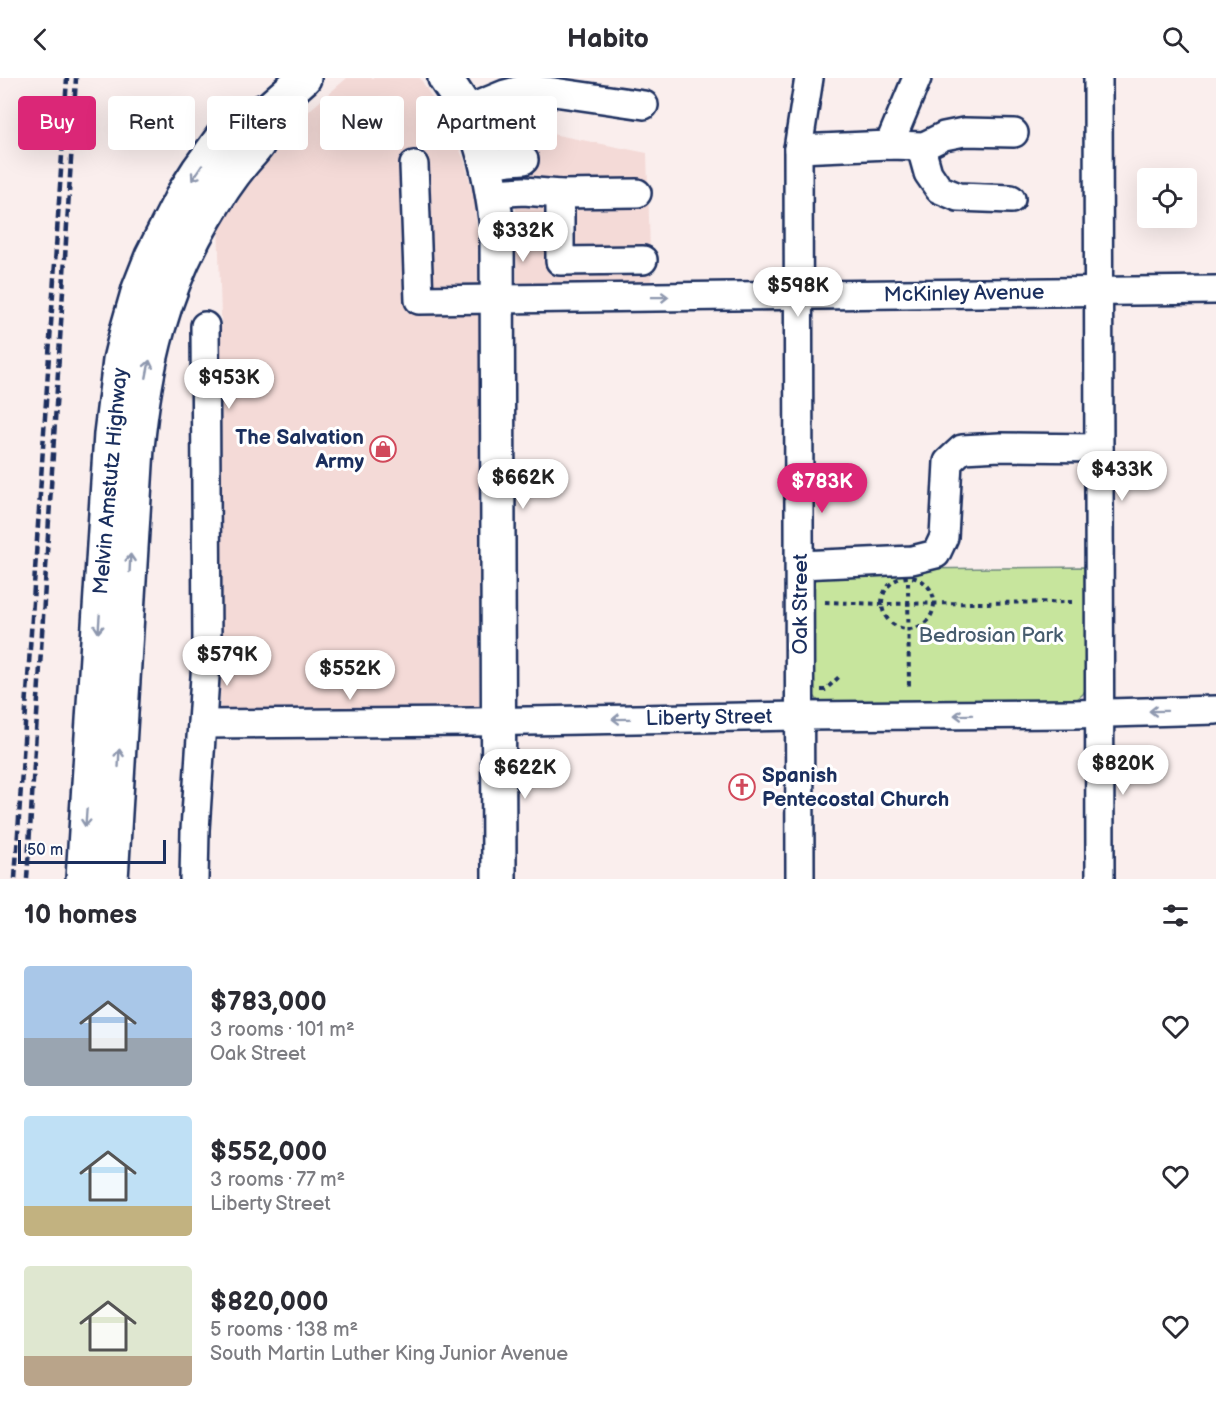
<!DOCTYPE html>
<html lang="en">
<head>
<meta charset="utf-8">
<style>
	body { margin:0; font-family:"Balsamiq Sans",sans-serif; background:#f2f2f3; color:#2b2b33; height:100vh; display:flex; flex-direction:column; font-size:22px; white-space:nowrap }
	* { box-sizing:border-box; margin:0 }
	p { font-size:20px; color:#7c7c81 }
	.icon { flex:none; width:33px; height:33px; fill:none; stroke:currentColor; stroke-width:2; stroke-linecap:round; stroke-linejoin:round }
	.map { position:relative; height:801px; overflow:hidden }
	.sheet { display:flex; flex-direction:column; background:#fff; flex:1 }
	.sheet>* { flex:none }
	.guide { position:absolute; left:18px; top:18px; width:600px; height:54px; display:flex; gap:12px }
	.tools { position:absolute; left:1137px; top:90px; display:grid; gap:12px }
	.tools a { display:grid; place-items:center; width:60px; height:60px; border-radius:6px; background:#fff; box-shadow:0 6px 24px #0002; font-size:30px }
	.scale { position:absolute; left:18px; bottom:15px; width:148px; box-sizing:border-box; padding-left:6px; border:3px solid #1b2f5e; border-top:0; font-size:16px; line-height:21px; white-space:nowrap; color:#1b2f5e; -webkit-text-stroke:4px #fff; paint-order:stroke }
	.price { position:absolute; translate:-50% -51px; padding:0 14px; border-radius:21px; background:#fff; color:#222; font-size:20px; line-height:39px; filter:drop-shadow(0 2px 3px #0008) }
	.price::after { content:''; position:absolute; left:50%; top:36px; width:18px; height:14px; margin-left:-9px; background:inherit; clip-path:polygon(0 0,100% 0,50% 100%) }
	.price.on { background:#db2777; color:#fff }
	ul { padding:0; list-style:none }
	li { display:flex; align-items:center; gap:18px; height:150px; padding:0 24px }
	li span { display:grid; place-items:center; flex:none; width:168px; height:120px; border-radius:6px; color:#555 }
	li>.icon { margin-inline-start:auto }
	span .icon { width:72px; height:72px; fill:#fffc; stroke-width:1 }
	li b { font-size:26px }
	h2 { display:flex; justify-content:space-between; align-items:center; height:72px; padding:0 24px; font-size:26px }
	.tag { padding:0 21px; border-radius:6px; background:#fff; box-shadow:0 6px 24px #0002; font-size:21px; line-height:54px }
	.tag.on { background:#db2777; color:#fff }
	header { display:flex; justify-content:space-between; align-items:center; height:78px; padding:0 24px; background:#fff; font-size:27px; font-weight:600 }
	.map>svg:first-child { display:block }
	.built { fill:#f4dad7 }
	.green { fill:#c7e59d; stroke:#718a7e; stroke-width:1.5 }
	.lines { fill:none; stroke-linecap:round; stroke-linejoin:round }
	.minor-casing { stroke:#1b2f5e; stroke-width:32 }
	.major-casing { stroke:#1b2f5e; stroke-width:38 }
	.highway-casing { stroke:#1b2f5e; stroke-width:38 }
	.path { stroke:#1b2f5e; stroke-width:4; stroke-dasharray:4.5 4.5; stroke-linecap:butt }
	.minor { stroke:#fff; stroke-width:27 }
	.major { stroke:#fff; stroke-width:33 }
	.highway { stroke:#fff; stroke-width:33 }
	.rail { stroke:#1b2f5e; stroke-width:4.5; stroke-dasharray:9 4.5; stroke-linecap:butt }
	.oneway { stroke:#8d97ae }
	.labels { text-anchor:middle; stroke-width:6; stroke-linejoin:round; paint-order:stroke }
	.street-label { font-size:21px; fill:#1b2f5e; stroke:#fff }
	.poi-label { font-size:21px; font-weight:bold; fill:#1b2f5e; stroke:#fff; text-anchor:end }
	.park-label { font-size:21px; fill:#465c6e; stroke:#fff }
</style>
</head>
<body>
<header><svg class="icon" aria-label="back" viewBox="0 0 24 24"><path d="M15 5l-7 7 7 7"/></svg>Habito<svg class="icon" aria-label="search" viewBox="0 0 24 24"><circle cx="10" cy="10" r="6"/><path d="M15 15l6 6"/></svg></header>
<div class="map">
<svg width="1216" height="801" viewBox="0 0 1216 801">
	<rect width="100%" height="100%" fill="#faeeed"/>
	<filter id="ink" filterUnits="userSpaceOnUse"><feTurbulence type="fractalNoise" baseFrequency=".0167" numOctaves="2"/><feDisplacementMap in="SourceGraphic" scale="12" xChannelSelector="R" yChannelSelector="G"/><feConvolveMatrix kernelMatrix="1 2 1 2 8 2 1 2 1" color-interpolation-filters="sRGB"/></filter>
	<g filter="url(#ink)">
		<g class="built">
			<path d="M347 0H420L444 39 464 81 475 123 479 194V643L220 645 221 239 218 143 252 94 311 31Z"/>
			<path d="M497 45 647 75 651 207 517 209 516 122 512 93Z"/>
		</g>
		<path class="green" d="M1084 489 1087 608 1083 616 1076 622 830 627 818 623 812 615 810 492Z"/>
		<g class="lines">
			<g class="minor-casing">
				<g id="minor">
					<path d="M1098 0 1100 801"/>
					<path d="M466 32 505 16 524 11 554 14 644 27"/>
					<path d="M889 67 917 0"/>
					<path d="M924 68 923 77 928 95 939 111 958 119 1011 121"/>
					<path d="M798 71 889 67 924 68 944 58 964 54 1014 55"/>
					<path d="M414 87 419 222 1216 212"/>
					<path d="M487 87 510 83 524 82"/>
					<path d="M493 115 524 113 560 116 637 115"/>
					<path d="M560 116V183L643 182"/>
					<path d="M800 487 912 482 936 476 944 459 948 384 962 371 1000 369 1099 370"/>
					<path d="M202 646 473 644 800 638 1073 636 1216 632"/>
					<path d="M194 801 195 752 207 568 205 248"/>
					<path d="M800 801 798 71 809 0"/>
				</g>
			</g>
			<g class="major-casing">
				<path id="major" d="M445 0C454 14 465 28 472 44 487 77 492 112 497 148L499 801"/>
			</g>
			<g class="highway-casing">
				<g id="highway">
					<path d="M83 801 111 356 120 282 127 253 139 211 152 178 184 115 198 93 232 46 269 31 304 0"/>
					<path d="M111 801 137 370C145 286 162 213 205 140 216 121 229 101 243 84 248 78 254 72 258 66 264 56 266 42 269 31"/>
				</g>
			</g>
			<g class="path">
				<circle cx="908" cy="525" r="26"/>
				<path d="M908 504 909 611"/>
				<path d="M825 524 882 526 1072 524"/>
				<path d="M821 612H825L840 598"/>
			</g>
			<use href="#minor" class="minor"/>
			<use href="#major" class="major"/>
			<use href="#highway" class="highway"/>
			<g class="rail">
				<path d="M15 801 67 0"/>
				<path d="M27 801 76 0"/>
			</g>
		</g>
		<defs><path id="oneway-shaft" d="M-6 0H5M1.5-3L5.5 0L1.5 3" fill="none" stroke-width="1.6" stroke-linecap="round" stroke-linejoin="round" transform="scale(1.5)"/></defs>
		<g class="oneway">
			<use href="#oneway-shaft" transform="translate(197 95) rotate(124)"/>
			<use href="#oneway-shaft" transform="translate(660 219) rotate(-1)"/>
			<use href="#oneway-shaft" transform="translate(148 291) rotate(-79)"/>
			<use href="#oneway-shaft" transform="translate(130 485) rotate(-87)"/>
			<use href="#oneway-shaft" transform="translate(99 546) rotate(94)"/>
			<use href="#oneway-shaft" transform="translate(1158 633) rotate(179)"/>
			<use href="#oneway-shaft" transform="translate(963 637) rotate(179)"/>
			<use href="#oneway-shaft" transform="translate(621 641) rotate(179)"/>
			<use href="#oneway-shaft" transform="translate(119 680) rotate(-87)"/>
			<use href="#oneway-shaft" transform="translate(86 740) rotate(94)"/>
		</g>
	</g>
	<defs>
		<g id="shop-ring" transform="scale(1.35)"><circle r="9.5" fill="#fff" stroke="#d1495b" stroke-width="1.5"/><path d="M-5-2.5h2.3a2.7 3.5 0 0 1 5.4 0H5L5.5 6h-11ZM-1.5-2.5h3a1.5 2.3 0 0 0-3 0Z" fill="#d1495b"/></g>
		<g id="church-ring" transform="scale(1.35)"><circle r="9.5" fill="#fff" stroke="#d1495b" stroke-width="1.5"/><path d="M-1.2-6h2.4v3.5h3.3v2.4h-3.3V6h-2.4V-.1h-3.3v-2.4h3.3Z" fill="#d1495b"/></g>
	</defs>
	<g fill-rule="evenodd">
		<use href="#shop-ring" x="383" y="371"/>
		<use href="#church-ring" x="742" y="709"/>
	</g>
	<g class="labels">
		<g class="street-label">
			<text transform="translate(964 215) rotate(-1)" y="7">McKinley Avenue</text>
			<text transform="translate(110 403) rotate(-85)" y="7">Melvin Amstutz Highway</text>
			<text transform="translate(800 526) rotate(-90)" y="7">Oak Street</text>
			<text transform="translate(709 639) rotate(-1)" y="7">Liberty Street</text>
		</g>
		<g class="poi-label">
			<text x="364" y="366">The Salvation<tspan x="364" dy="24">Army</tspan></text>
			<text x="762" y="704" text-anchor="start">Spanish<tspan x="762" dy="24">Pentecostal Church</tspan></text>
		</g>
		<g class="park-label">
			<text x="991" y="564">Bedrosian Park</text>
		</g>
	</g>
</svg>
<div class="tools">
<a><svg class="icon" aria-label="locate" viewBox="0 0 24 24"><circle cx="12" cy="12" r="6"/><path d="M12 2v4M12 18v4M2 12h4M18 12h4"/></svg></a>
</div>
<div class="scale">50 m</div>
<b class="price" style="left:523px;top:185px">$332K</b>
<b class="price" style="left:798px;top:240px">$598K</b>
<b class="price" style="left:229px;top:332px">$953K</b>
<b class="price" style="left:1122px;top:424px">$433K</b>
<b class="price" style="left:523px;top:432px">$662K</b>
<b class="price on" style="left:822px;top:436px">$783K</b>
<b class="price" style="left:227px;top:609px">$579K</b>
<b class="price" style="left:350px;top:623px">$552K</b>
<b class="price" style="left:1123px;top:718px">$820K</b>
<b class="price" style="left:525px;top:722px">$622K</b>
<div class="guide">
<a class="tag on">Buy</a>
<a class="tag">Rent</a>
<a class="tag">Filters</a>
<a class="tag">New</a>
<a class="tag">Apartment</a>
</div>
</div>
<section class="sheet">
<h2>10 homes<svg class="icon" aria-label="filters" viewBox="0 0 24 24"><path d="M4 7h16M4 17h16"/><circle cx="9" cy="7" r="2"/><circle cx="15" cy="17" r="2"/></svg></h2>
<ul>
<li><span style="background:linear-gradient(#a9c7e8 60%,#9aa5b1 0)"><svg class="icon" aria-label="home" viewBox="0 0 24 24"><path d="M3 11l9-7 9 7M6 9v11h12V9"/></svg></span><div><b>$783,000</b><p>3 rooms · 101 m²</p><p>Oak Street</p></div><svg class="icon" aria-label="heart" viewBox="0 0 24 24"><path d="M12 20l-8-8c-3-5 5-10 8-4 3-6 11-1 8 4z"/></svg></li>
<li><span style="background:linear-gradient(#bfe0f5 75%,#c2b280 0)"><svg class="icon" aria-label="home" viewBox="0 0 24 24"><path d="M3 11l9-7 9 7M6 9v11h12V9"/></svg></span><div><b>$552,000</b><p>3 rooms · 77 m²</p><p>Liberty Street</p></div><svg class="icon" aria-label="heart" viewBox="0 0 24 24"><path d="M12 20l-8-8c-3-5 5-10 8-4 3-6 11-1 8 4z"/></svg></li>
<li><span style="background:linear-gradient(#dfe7d0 75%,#b9a48a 0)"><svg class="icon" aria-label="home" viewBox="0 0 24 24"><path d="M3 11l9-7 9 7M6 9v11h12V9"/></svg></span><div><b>$820,000</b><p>5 rooms · 138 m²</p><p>South Martin Luther King Junior Avenue</p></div><svg class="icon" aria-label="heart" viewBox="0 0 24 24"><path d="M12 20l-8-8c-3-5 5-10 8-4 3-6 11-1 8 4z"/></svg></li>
</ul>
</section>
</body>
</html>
